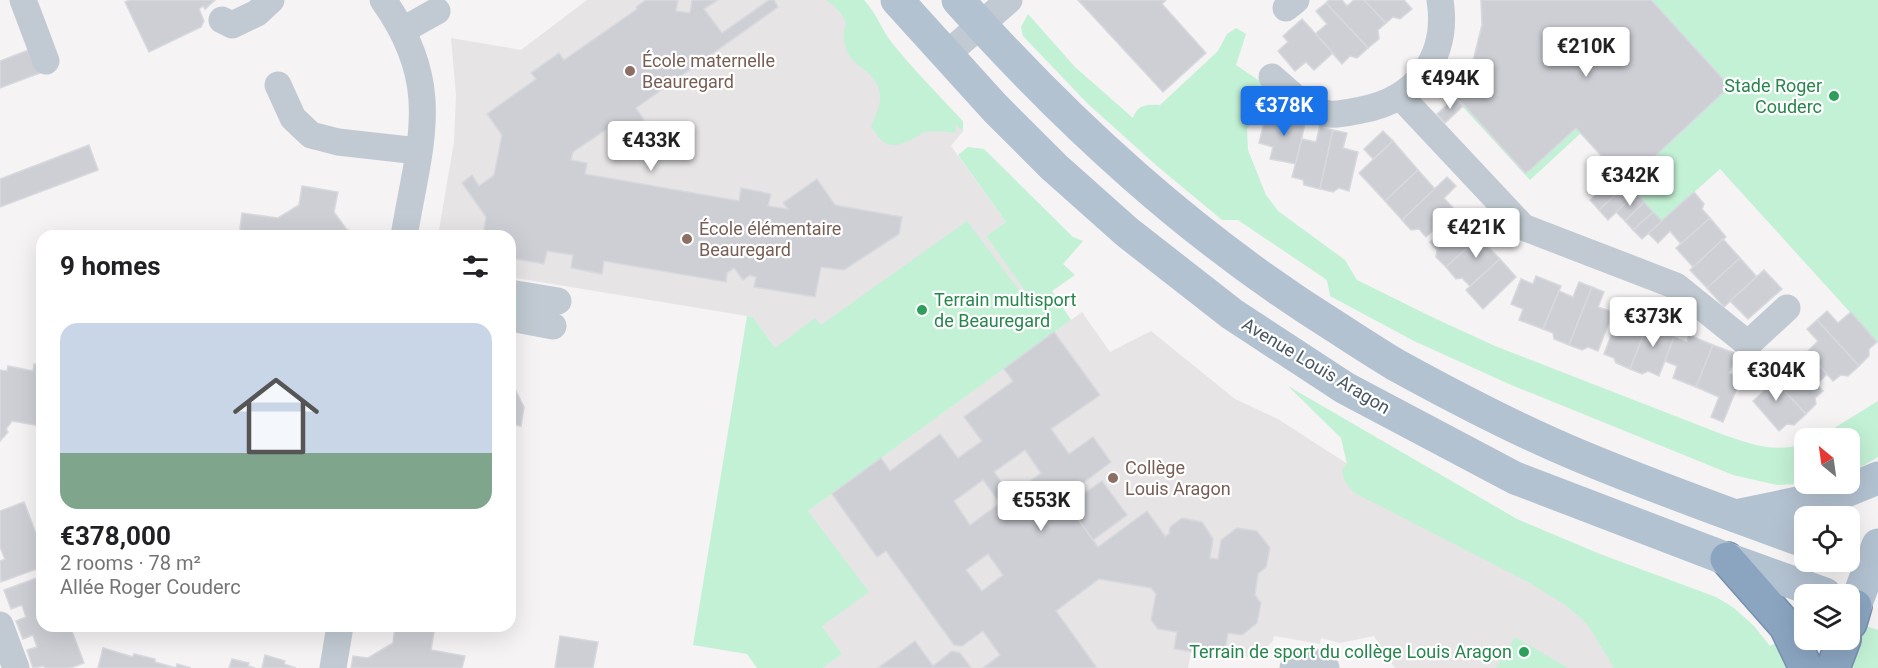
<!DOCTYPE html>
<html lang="en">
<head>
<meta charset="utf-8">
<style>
	body { margin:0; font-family:Roboto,sans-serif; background:#f2f2f2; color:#202124; height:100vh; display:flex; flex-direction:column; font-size:22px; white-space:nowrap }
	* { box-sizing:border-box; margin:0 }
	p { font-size:20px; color:#757577 }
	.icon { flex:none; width:33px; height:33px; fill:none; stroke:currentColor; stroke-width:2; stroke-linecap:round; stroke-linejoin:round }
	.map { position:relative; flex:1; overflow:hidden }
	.drawer { position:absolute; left:36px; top:230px; width:480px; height:402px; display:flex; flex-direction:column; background:#fff; border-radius:18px; box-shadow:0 6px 24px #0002 }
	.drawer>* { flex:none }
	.needle { width:39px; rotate:331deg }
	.fabs { position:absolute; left:1794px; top:428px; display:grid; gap:12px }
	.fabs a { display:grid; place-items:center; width:66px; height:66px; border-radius:12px; background:#fff; box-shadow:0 6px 24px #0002; font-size:30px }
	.price { position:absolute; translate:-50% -51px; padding:0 14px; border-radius:6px; background:#fff; color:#222; font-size:20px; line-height:39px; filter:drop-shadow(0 2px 3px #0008) }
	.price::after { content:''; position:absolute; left:50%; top:36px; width:18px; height:14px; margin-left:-9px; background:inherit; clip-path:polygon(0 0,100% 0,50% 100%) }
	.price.active { background:#1a73e8; color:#fff }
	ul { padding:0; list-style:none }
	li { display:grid; align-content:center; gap:12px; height:318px; padding:0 24px }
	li+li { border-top:2px solid #e0e0e0 }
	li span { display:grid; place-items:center; height:186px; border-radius:18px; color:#555 }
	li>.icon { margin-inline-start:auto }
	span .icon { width:108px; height:108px; fill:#fffc; stroke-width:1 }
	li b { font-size:26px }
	h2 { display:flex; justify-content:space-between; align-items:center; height:72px; padding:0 24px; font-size:26px }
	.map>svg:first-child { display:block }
	.education { fill:#e6e4e5 }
	.green { fill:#c3f1d5 }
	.building { fill:#cdcfd5; stroke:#d7d9de; stroke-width:1.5; fill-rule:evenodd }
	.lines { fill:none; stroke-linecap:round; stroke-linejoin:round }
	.highway-casing { stroke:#7690ad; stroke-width:36 }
	.minor { stroke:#c1cad2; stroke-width:27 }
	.major { stroke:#b3c2d1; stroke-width:33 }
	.highway { stroke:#8ba5c1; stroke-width:33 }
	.education-dot { fill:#8d6e63; stroke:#fff; stroke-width:2 }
	.leisure-dot { fill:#2e9e5b; stroke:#fff; stroke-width:2 }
	.labels { text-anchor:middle; stroke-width:4.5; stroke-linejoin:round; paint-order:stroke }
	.education-label { font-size:18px; fill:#785e54; stroke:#fff; text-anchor:start }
	.leisure-label { font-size:18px; fill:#27864d; stroke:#fff; text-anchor:end }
	.street-label { font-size:18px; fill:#4a5661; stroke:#fff }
</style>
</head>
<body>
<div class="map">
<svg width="1878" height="668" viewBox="0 0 1878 668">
	<rect width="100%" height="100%" fill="#f5f3f3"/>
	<g class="education">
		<path d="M587 0H833L881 50 963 131 951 146 1006 222 986 236 1026 291 875 400 775 348 753 317 510 277V236H438L454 142 456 95 451 38 521 50Z"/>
		<path d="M1082 312 1110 352 1151 331 1235 399 1278 419 1346 463 1568 593 1641 668H1395L1374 636 1340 643 1321 638 1320 644 1274 636 1273 641 1262 651 1256 649 1255 658 1225 653 1224 657 1191 652 1188 668H823L842 654 822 626 808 511Z"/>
	</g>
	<g class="green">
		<path d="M825 0H864C877 14 881 29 892 43 913 69 936 92 958 116L963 121V131L955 124 956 130 954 133C944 131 935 130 925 132 921 133 917 137 913 139 890 150 883 146 871 126 876 115 883 102 879 90 874 70 854 68 847 51 845 46 843 38 844 33 844 31 846 26 846 24 844 15 833 3 825 0Z"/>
		<path d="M1481 0H1878V343L1720 169 1662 221 1581 133 1530 180 1450 93 1461 78 1466 61 1473 64 1482 25Z"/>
		<path d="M1028 14 1075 67 1133 118C1137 105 1147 104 1160 105L1218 51 1227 34 1236 28 1246 34 1236 65 1264 84 1271 92 1247 129 1248 150 1266 195 1278 211 1345 260 1357 280 1434 318 1495 346 1724 435C1750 444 1778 454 1804 443V483H1810L1777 485 1733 475 1509 384 1414 341 1330 296 1327 280 1238 220H1222L1157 166 1088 104 1023 36 1021 27Z"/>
		<path d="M968 147 984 149 1073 237 1083 241 1063 264 1075 275 1052 291 1071 320 808 511 869 592 822 626 842 654 823 668H757L747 654 693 645 747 316 753 317 775 348 815 318 821 325 967 221 1022 294 1026 292 986 236 1006 222 958 155Z"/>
		<path d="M1288 386 1517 519 1600 554 1716 597 1734 608 1754 626 1770 646 1779 641 1791 668H1614L1588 625 1567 606 1528 582 1353 492 1344 480 1342 470 1347 464 1341 438Z"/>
		<path d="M1878 401V457L1850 473V438H1818Z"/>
		<path d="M1860 624 1878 630V668H1842Z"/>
		<path d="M1515 637 1568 668H1496Z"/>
	</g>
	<g class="building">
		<path d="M130 0H215L205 9 203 6 199 9 204 21 201 27 149 52 125 2Z"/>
		<path d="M646 0H678L676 11 690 13 692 0H718L704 9 722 33 769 0H774L778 7 636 108 644 120 617 138 610 127 573 152 571 160 587 163 585 174 739 201 741 188 771 194 768 206 788 209 783 203 817 179 835 205 902 217 899 234 844 270 821 267 815 297 754 287 756 277 750 275 743 280 734 268 727 273 726 282 604 261 602 274 571 268 573 255 547 251 544 264 510 258V236H483L486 217 462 183 472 175 479 186 494 175 502 135 487 114 536 79 531 73 559 53 564 60 637 9 636 7Z"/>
		<path d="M1078 0H1166L1162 4 1206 53 1163 92Z"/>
		<path d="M1329 0H1342L1347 6 1354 0H1364L1386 23 1378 30 1379 39 1368 48 1326 3Z"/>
		<path d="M1364 0H1404L1412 9 1400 19 1393 17 1386 23Z"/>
		<path d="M1651 0 1724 80 1728 81 1729 87 1651 160 1644 159 1643 157 1631 168 1626 170 1622 167 1616 172 1576 128 1530 170 1525 173 1464 105 1458 100V95L1481 74 1472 65 1482 25 1481 0Z"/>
		<path d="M1326 3 1368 48 1357 58 1350 56 1342 64 1315 34 1327 24 1316 11Z"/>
		<path d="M1302 19 1333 53 1314 70 1306 62 1295 71 1278 51 1288 42 1283 36Z"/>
		<path d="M31 49 40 73 0 88V61Z"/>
		<path d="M1455 98 1463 106 1445 123 1437 114Z"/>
		<path d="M1281 113 1306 119 1296 164 1270 159 1273 147 1259 143 1265 119 1279 122Z"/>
		<path d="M1320 126 1333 130 1320 189 1304 185 1303 180 1292 177 1302 139 1316 142Z"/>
		<path d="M1333 130 1347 133 1343 148 1358 152 1349 191 1339 188 1333 192 1320 189Z"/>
		<path d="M1383 131 1393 141 1373 159 1364 149Z"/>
		<path d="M1393 141 1418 170 1385 201 1359 173Z"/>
		<path d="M89 145 98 170 0 207V179Z"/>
		<path d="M1418 170 1435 189 1402 220 1385 201Z"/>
		<path d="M1447 177 1456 186 1444 198 1455 210 1426 237 1419 229 1411 230 1402 220Z"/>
		<path d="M1611 182 1619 192 1599 210 1590 200Z"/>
		<path d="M302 186 338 192 334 212 347 230 368 234V236H239L242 213 278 218 299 205Z"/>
		<path d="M1619 192 1628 201 1608 220 1599 210Z"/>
		<path d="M1694 192 1704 204 1702 209 1710 218 1681 244 1670 231 1658 243 1648 233Z"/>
		<path d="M1636 193 1644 202 1625 221 1616 212Z"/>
		<path d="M1644 202 1653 212 1633 230 1625 221Z"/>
		<path d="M1653 212 1662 221 1642 239 1633 230Z"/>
		<path d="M1460 216 1471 227 1483 216 1492 226 1446 267 1436 257 1437 250 1430 242Z"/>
		<path d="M1710 218 1726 237 1693 267 1676 248Z"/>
		<path d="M1492 226 1501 235 1488 247 1500 259 1470 286 1462 278 1456 279 1446 267Z"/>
		<path d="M1723 239 1740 258 1707 288 1690 270Z"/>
		<path d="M1740 258 1757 277 1724 307 1707 288Z"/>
		<path d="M1500 259 1516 277 1483 309 1466 290Z"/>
		<path d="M1764 270 1782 289 1748 319 1730 301Z"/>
		<path d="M1536 276 1561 286 1543 329 1519 320 1523 309 1511 304 1521 279 1533 284Z"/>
		<path d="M1579 282 1592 287 1569 345 1554 339 1553 333 1543 329 1559 291 1573 297Z"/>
		<path d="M1592 287 1604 292 1598 307 1613 312 1598 351 1588 347 1582 350 1569 345Z"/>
		<path d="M1640 306 1653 311 1630 369 1616 363 1614 358 1604 354 1619 315 1634 321Z"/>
		<path d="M1653 311 1665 316 1659 331 1674 337 1659 376 1648 371 1642 374 1630 369Z"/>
		<path d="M1827 311 1838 323 1851 312 1877 342 1869 349V356L1859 366 1817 320Z"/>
		<path d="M1817 320 1859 366 1848 376 1841 375 1833 381 1807 352 1818 341 1807 329Z"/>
		<path d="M1054 332 1100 395 1051 429 1069 454 1093 437 1111 462 1063 498 1098 547 1147 511 1165 536 1169 534 1170 527 1182 518 1202 522 1213 539 1210 558 1218 559 1221 540 1237 528 1257 531 1270 548 1266 567 1258 574 1255 595 1261 603 1257 623 1242 635 1228 633 1224 657 1174 649 1177 632 1158 629 1151 620 1156 594 1151 588 1099 579 1056 611 1097 668H983L1000 655 983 631 962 646 954 645 886 551 877 557 832 494 881 458 890 471 940 434 958 458 982 441 964 417 1013 381 1004 369ZM1025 450 1041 473 1011 495 994 472ZM983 480 1000 503 970 525 954 501ZM988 554 1003 575 982 591 966 570Z"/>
		<path d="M1689 335 1713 345 1696 387 1673 378 1677 366 1665 361 1674 337 1687 342Z"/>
		<path d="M1713 345 1737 354 1729 373 1741 378 1723 422 1711 417 1719 397 1696 387Z"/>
		<path d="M1810 355 1827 374 1817 384 1799 364Z"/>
		<path d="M1773 359 1785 372 1796 361 1823 391 1815 398 1816 404 1806 414 1763 368Z"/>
		<path d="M34 364 42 365V426L12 421 6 429 8 432 0 441V370L7 371 8 366 33 371Z"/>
		<path d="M1763 368 1806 414 1794 425 1787 424 1779 431 1753 401 1764 391 1752 378Z"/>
		<path d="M510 387H514L524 407 521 426 510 424Z"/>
		<path d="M1102 481 1127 515 1093 540 1068 505Z"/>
		<path d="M24 502 42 549V567L1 582 0 561 5 559 0 547V511Z"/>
		<path d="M42 576V626H70L84 663 70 668H45L44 666 33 668 27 650 37 647 33 635 23 639 16 621 26 617 22 605 11 609 4 590Z"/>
		<path d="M395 626 414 629 415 626H435L431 650 465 656 462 668H351L353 656 368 658 393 643Z"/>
		<path d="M560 636 598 642 593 668H555Z"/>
		<path d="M915 641 933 666 952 651 960 653 971 668H878Z"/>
		<path d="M103 648 133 657 134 654 155 659V662L176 668 177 664 191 668H98Z"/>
		<path d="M265 655 285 661 284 664 296 668H262Z"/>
		<path d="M232 659 249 663 248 666 255 668H229Z"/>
	</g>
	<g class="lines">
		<g class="highway-casing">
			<g id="highway">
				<path d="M1727 559 1786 626 1806 668"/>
				<path d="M1850 623 1855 606"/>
				<path d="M1833 668 1844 639"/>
			</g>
		</g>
		<g class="minor">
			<path d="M23 0 46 61"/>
			<path d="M383 0C444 85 420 141 404 236"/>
			<path d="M1286 8 1296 0"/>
			<path d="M222 20 232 25 257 13 271 0"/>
			<path d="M403 30 437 11"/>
			<path d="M946 55 1009 0"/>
			<path d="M1272 77C1289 92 1306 111 1329 114 1340 115 1351 112 1361 110 1417 100 1449 56 1440 0"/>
			<path d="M278 85 293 118 311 135 338 142 418 151"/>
			<path d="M1401 97 1523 227 1676 286 1748 344 1787 308"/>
			<path d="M510 293 558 301"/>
			<path d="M510 318 553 326"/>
			<path d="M0 625 16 668"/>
			<path d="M333 668 340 626"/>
			<path d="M1293 668 1311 661 1326 668"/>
		</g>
		<g class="major">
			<path d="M897 0 995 108 1054 167 1127 232 1232 314 1345 388 1515 478 1727 559 1825 594"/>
			<path d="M958 0C1071 126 1192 237 1336 327 1356 340 1376 353 1396 365 1456 398 1517 430 1580 456 1654 487 1729 514 1804 541"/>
			<path d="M1736 516 1836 495 1878 478"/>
			<path d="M1855 606 1878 545"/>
		</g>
		<use href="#highway" class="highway"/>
	</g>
	<g class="education-dot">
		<circle cx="630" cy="71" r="6"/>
		<circle cx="687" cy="239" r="6"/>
		<circle cx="1113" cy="478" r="6"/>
	</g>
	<g class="leisure-dot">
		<circle cx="1834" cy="96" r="6"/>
		<circle cx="922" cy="310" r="6"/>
		<circle cx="1524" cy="652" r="6"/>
	</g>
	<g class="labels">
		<g class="education-label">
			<text x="642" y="67">École maternelle<tspan x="642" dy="21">Beauregard</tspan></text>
			<text x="699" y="235">École élémentaire<tspan x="699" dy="21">Beauregard</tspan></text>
			<text x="1125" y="474">Collège<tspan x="1125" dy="21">Louis Aragon</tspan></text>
		</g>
		<g class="leisure-label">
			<text x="1822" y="92">Stade Roger<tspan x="1822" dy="21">Couderc</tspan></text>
			<text x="934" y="306" text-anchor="start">Terrain multisport<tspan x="934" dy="21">de Beauregard</tspan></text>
			<text x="1512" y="658">Terrain de sport du collège Louis Aragon</text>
		</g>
		<g class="street-label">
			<text transform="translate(1316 366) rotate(31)" y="6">Avenue Louis Aragon</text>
		</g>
	</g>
</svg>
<div class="fabs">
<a><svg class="needle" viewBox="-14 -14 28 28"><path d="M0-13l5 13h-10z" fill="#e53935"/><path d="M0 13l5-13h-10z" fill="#757577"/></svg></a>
<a><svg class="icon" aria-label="locate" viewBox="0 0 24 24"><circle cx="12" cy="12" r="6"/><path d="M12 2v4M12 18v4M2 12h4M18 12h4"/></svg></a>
<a><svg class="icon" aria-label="layers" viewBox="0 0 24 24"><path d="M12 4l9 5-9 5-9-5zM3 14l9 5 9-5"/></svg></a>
</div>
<b class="price" style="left:1586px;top:78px">€210K</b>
<b class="price" style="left:1450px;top:110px">€494K</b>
<b class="price active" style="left:1284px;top:137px">€378K</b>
<b class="price" style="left:651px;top:172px">€433K</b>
<b class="price" style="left:1630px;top:207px">€342K</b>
<b class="price" style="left:1476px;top:259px">€421K</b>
<b class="price" style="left:1653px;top:348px">€373K</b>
<b class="price" style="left:1776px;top:402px">€304K</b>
<b class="price" style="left:1041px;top:532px">€553K</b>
<section class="drawer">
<h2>9 homes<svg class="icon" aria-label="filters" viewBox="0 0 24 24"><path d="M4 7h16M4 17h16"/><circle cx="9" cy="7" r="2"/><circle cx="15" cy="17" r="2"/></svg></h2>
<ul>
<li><span style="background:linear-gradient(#c9d6e8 70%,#7fa58c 0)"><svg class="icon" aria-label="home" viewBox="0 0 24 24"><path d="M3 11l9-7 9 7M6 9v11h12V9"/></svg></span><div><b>€378,000</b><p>2 rooms · 78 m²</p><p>Allée Roger Couderc</p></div></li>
</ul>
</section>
</div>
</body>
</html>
